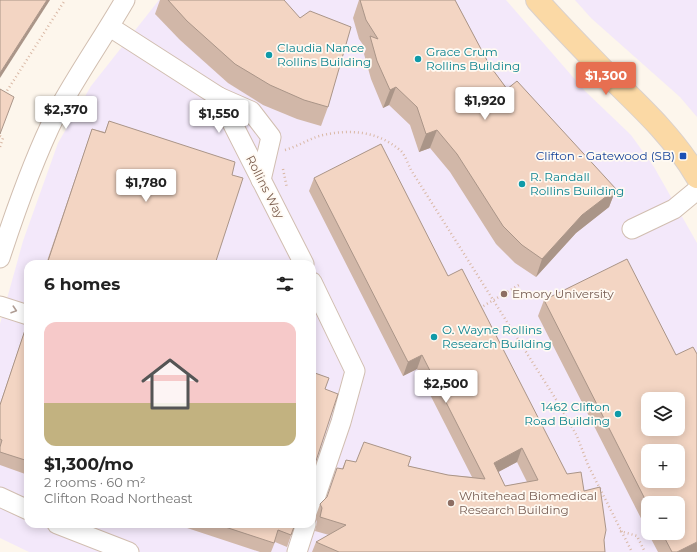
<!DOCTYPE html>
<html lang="en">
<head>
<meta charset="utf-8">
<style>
	body { margin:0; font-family:Montserrat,sans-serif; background:#f2f2f2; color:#222; height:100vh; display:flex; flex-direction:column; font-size:15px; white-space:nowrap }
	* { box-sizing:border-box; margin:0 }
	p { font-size:13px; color:#767676 }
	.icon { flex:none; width:22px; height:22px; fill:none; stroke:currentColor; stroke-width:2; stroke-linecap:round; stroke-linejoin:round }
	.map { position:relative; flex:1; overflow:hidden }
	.sheet { position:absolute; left:24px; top:260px; width:292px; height:268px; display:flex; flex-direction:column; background:#fff; border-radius:12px; box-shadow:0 2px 10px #0003 }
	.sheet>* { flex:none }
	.fabs { position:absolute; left:641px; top:392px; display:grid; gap:8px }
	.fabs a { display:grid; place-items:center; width:44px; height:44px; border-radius:8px; background:#fff; box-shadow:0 2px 10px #0003; font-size:20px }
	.price { position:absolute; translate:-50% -34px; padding:0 9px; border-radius:4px; background:#fff; color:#222; font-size:13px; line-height:26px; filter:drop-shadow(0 1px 2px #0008) }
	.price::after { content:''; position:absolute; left:50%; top:24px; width:12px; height:9px; margin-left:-6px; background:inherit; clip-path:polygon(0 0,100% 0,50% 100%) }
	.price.active { background:#e76f51; color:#fff }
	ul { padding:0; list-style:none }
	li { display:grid; align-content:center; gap:8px; height:212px; padding:0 20px }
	li span { display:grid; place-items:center; height:124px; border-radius:12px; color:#555 }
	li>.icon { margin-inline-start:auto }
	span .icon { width:72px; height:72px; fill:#fffc; stroke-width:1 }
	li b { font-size:17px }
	h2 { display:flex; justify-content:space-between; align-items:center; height:48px; padding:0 20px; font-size:17px }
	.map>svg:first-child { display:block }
	.education { fill:#f3e8fa; fill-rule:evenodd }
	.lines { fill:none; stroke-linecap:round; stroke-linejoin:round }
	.minor-casing { stroke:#d1beb0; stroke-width:21 }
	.major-casing { stroke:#dad1cd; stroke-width:24 }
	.path { stroke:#d9b8a5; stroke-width:2.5; stroke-dasharray:1 3; stroke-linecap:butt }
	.minor { stroke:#fff; stroke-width:19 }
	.major { stroke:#fbd9a5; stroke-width:22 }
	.wall { fill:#d1b7a8; fill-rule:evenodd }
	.shaded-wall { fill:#aa9588 }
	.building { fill:#f3d5c3; stroke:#aa9588; fill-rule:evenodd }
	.oneway { stroke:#af9d94 }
	.culture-dot { fill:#0f9aa8; stroke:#fffaf3; stroke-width:1.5 }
	.transit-dot { fill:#1a4fb4; stroke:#fffaf3; stroke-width:1.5 }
	.education-dot { fill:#8d6e63; stroke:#fffaf3; stroke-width:1.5 }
	.labels { text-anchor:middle; stroke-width:3.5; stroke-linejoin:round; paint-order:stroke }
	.culture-label { font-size:12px; fill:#0d838f; stroke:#fffaf3; text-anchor:start }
	.transit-label { font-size:12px; fill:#164399; stroke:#fffaf3; text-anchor:end }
	.street-label { font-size:12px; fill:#7a5c4d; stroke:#fffaf3 }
	.education-label { font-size:12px; fill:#785e54; stroke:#fffaf3; text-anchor:start }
</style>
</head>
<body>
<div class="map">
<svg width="697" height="552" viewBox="0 0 697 552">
	<rect width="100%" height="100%" fill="#fdf6ec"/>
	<g class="education">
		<path d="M159 0H506L585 91 631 135 654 167 697 243V552H29L0 538V324L23 241 58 143 91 86ZM28 264H312V524H28ZM648 399H678V429H648ZM648 451H678V481H648ZM648 503H678V533H648Z"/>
		<path d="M575 0H697V117L680 97 591 18Z"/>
	</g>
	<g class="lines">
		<g class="minor-casing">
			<g id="minor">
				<path d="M110 27 219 97 304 264"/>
				<path d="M219 97 251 111 271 137 261 180"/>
				<path d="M632 229 674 209 697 190"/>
				<path d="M0 258C16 209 33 160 56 114 77 75 103 38 125 0"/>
				<path d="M312 282 355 371 341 422 312 507"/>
				<path d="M0 306 28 315"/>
				<path d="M0 497 28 510"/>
				<path d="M57 524 129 552"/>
				<path d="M297 552 306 524"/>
			</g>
		</g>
		<g class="major-casing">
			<path id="major" d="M537 0C561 27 586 52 611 78 643 109 675 139 697 177"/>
		</g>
		<g class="path">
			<path d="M5 94 65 0"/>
			<path d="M0 136 3 138 0 147"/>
			<path d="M285 150C299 146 310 138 323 135 351 129 378 131 401 151 405 155 408 164 411 170L557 401 577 436 588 465 632 552"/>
			<path d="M283 169 287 188"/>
			<path d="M480 308 519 285"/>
			<path d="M620 531 637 536 645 552"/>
		</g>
		<use href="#minor" class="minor"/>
		<use href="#major" class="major"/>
	</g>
	<g class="wall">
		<path d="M160 0H284L328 107 321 126 297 119 263 105 228 83 180 40 155 14Z"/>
		<path d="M359 0H455L490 66 507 89 616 189 609 207 576 233 536 277 515 263 496 244 450 172 430 148 419 152 410 125 389 105 383 108 371 79 364 54 366 49 359 39 353 18Z"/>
		<path d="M109 121 232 175 215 264H46L92 129 105 132Z"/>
		<path d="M314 178 448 276 567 474 584 491 604 540 605 552H312L316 542 329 535 315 531 317 522 315 518 320 504 327 497 342 469 346 460 356 462 408 466 448 475 472 477 417 369 403 376 309 191ZM517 462 527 482 505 486 498 472Z"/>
		<path d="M544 300 676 355 697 552H658L648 533H678L648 503V532L538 316Z"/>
		<path d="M28 321V475L0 465V404Z"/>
		<path d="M175 524H295L287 547 275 542 271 552H260Z"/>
	</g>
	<g class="shaded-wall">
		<path d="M47 0H50L0 78V73Z"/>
		<path d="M396 87 389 105 383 108 390 90Z"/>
		<path d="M437 130 430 148 419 152 426 134Z"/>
		<path d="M616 189 609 207 576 233 536 277 542 259 582 215Z"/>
		<path d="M422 355 417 369 403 376 408 362Z"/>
		<path d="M522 448 517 462 489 477 494 463Z"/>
		<path d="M697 542V552H677Z"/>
	</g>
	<g class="building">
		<path d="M0 0H47L0 73Z"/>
		<path d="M168 0H284L300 18 310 11 351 27 328 107 304 100 270 85 235 64 187 21Z"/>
		<path d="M360 0H455L490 66 507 89 517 81 616 189 582 215 542 259 522 245 503 226 457 154 437 130 426 134 417 107 396 87 390 90 377 61 370 36 378 39 366 20Z"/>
		<path d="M0 89 14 97 0 134Z"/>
		<path d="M109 121 235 162 232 175 243 178 215 264H47L92 129 105 133Z"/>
		<path d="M381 144 448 276 462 269 567 474 581 472 584 491 600 487 606 530 604 540 605 552H339L316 542 346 525 320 517 322 508 320 504 327 497 337 468 343 469 346 460 356 462 364 442 411 457 408 466 448 475 485 479 422 355 408 362 314 178ZM522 448 538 480 505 486 494 463Z"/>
		<path d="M627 259 676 355 693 347 697 354V542L677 552H672L662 533H678V503H648V505L544 300ZM648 399H678V429H648ZM648 451H678V481H648Z"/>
		<path d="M28 321V461L0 452V447L2 440 0 439V405Z"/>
		<path d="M312 372 329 378 325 389 338 394 312 473Z"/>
		<path d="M216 524H295L291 535 278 530 274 543Z"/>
	</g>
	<defs><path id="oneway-chevron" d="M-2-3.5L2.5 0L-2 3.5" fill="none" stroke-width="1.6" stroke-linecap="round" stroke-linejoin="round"/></defs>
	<use class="oneway" href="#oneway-chevron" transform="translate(14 310) rotate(18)"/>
	<g class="culture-dot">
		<circle cx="269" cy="55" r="4"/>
		<circle cx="418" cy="59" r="4"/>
		<circle cx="522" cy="184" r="4"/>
		<circle cx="434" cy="337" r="4"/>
		<circle cx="618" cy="414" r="4"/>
	</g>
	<rect class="transit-dot" x="679" y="152" width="8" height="8" rx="2"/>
	<g class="education-dot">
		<circle cx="504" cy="294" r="4"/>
		<circle cx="451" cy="503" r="4"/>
	</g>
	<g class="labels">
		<g class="culture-label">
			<text x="277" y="52">Claudia Nance<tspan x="277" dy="14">Rollins Building</tspan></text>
			<text x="426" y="56">Grace Crum<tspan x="426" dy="14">Rollins Building</tspan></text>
			<text x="530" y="181">R. Randall<tspan x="530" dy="14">Rollins Building</tspan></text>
			<text x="442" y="334">O. Wayne Rollins<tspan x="442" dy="14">Research Building</tspan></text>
			<text x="610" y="411" text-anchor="end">1462 Clifton<tspan x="610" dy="14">Road Building</tspan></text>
		</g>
		<g class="transit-label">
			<text x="675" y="160">Clifton - Gatewood (SB)</text>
		</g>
		<g class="street-label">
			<text transform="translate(265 187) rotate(63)" y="4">Rollins Way</text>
		</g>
		<g class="education-label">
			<text x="512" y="298">Emory University</text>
			<text x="459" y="500">Whitehead Biomedical<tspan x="459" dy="14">Research Building</tspan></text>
		</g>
	</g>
</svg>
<div class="fabs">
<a><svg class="icon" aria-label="layers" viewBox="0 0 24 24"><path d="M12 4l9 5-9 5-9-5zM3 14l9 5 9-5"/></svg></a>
<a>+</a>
<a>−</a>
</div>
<b class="price active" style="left:606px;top:96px">$1,300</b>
<b class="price" style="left:485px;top:121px">$1,920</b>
<b class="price" style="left:66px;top:130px">$2,370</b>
<b class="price" style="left:219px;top:134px">$1,550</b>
<b class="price" style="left:146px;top:203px">$1,780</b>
<b class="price" style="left:446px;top:404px">$2,500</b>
<section class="sheet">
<h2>6 homes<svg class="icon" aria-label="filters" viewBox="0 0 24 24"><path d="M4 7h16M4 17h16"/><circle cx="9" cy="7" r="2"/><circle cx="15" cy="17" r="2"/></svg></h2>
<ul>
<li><span style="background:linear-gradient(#f6c9c9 65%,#c2b280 0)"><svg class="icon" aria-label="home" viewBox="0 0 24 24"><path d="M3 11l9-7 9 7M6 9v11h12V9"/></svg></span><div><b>$1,300/mo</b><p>2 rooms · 60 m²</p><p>Clifton Road Northeast</p></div></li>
</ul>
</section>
</div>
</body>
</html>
